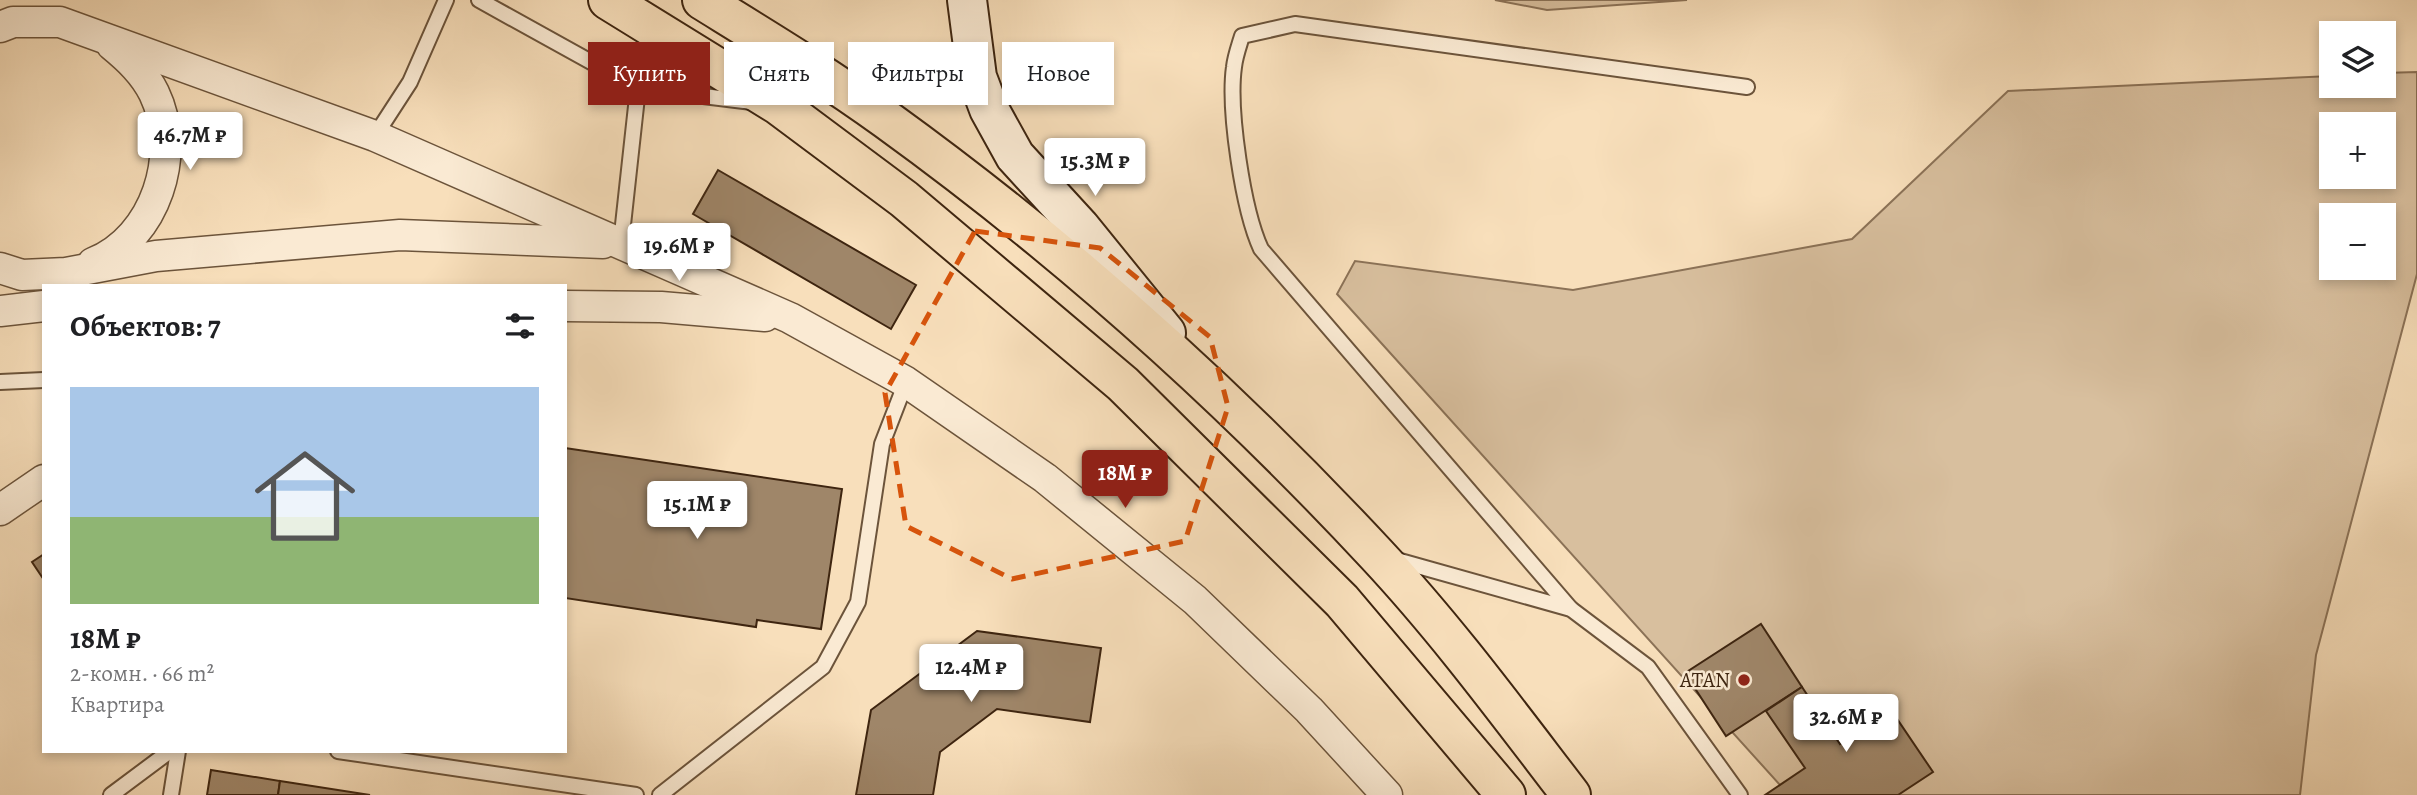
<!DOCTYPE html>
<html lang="ru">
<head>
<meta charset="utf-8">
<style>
	body { margin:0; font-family:Alegreya,serif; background:#f6f6f6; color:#202124; height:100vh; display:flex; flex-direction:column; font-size:26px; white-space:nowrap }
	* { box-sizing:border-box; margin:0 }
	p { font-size:23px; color:#757577 }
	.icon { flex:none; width:38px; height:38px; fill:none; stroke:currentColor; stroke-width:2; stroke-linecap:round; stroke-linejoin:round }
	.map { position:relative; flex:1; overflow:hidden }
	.panel { position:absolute; left:42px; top:284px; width:525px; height:469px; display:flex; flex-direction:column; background:#fff; border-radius:0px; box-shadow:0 4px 10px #0003 }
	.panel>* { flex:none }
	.hud { position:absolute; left:588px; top:42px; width:665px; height:63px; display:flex; gap:14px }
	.controls { position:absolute; left:2319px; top:21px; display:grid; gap:14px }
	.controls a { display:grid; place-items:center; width:77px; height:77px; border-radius:0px; background:#fff; box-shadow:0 4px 10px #0003; font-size:35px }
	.price { position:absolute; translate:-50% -60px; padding:0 16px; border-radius:7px; background:#fff; color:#222; font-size:23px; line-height:46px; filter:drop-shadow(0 2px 4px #0008) }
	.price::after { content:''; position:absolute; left:50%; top:42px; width:21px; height:16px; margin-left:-10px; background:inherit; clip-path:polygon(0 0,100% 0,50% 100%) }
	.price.selected { background:#8f2418; color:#fff }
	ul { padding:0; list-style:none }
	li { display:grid; align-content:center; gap:14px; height:371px; padding:0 28px }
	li+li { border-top:2px solid #e0e0e0 }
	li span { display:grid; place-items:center; height:217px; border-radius:0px; color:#555 }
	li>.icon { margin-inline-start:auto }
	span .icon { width:126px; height:126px; fill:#fffc; stroke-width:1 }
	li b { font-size:30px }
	h2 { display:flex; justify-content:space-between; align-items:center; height:84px; padding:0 28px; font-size:30px }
	.pill { padding:0 24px; border-radius:0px; background:#fff; box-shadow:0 4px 10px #0003; font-size:24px; line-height:63px }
	.pill.selected { background:#8f2418; color:#fff }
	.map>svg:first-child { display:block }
	.green { fill:#d8bf9e; stroke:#8b7257; stroke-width:2; fill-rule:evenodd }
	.building { fill:#9f8669; stroke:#3e2510; stroke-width:2 }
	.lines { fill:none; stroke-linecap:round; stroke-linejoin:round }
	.lane-casing { stroke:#6c543b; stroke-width:18 }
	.street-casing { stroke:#6c543b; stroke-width:33 }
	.secondary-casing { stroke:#3e2510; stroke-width:42 }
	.primary-casing { stroke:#3e2510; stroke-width:42 }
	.lane { stroke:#faead3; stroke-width:14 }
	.street { stroke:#faead3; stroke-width:30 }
	.secondary { stroke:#faead3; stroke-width:38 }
	.primary { stroke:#f8dfbb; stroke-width:38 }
	.marked { fill:none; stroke:#d7540c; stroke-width:5; stroke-dasharray:14 9; stroke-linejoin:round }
	.poi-dot { fill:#8f2418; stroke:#faead3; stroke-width:2.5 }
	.labels { text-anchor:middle; stroke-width:5; stroke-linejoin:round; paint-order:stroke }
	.poi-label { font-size:21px; fill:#3e2510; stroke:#faead3; text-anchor:end }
</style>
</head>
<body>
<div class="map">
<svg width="2417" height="795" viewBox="0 0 2417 795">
	<rect width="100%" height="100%" fill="#f8dfbb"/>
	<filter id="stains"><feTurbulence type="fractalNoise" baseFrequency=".00286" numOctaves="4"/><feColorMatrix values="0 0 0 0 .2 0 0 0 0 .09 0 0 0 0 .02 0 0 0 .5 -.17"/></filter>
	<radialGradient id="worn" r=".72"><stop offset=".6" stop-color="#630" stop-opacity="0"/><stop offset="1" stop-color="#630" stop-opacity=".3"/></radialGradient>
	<g class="green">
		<path d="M1495 0H1687L1547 10Z"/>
		<path d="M2417 72V274L2316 655 2300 795H1789L1337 294 1355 261 1573 290 1852 239 2008 91 2331 76V86H2384V73ZM2331 124H2384V177H2331ZM2331 215H2384V268H2331Z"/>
	</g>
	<g class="building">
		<path d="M718 170 916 285 891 329 693 214Z"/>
		<path d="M565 448 842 489 821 629 757 620 756 627 565 598Z"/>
		<path d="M44 554V580L32 562Z"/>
		<path d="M1761 624 1802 687 1726 736 1685 673Z"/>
		<path d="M977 631 1101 648 1090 722 997 709 940 752 933 795H856L871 710Z"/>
		<path d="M1802 687 1840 744 1891 710 1933 772 1898 795H1765L1805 768 1766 711Z"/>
		<path d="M211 770 280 781 278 795H207Z"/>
		<path d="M280 781 370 795H278Z"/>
	</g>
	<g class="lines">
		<g class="lane-casing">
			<g id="lane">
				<path d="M479 0 638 88 752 102"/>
				<path d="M375 136 410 82 446 0"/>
				<path d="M621 243 638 88"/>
				<path d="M0 382 44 380"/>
				<path d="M1393 559 1571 609 1648 667 1740 795"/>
				<path d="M1571 609 1261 249C1243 210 1228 110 1234 67 1235 57 1239 46 1242 36L1295 24 1747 87"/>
				<path d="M338 751 636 795"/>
				<path d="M111 795 170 751"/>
				<path d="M171 795 178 751"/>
				<path d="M660 795 823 667 858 602 882 444 906 382"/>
			</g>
		</g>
		<g class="street-casing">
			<g id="street">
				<path d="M0 27 13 22H60L375 136 790 318 906 382 1045 478 1195 600 1309 710 1387 795"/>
				<path d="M93 263C156 238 183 153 154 93 144 73 129 59 112 45"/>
				<path d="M0 268 22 275 66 273 156 256 400 235 603 243"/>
				<path d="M565 306 661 307 765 316"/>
				<path d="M0 311 44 306"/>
				<path d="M0 510 44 480"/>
			</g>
		</g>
		<g class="secondary-casing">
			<path id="secondary" d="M967 0 977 77 989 109 1015 156 1080 227 1166 333"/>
		</g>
		<g class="primary-casing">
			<g id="primary">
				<path d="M608 0 778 105 904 199 1123 384 1342 601 1506 795"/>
				<path d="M702 0C765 39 828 77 887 120 1064 248 1228 395 1376 554 1447 630 1508 713 1571 795"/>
			</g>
		</g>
		<use href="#lane" class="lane"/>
		<use href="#street" class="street"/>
		<use href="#secondary" class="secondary"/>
		<use href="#primary" class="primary"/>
	</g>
	<path class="marked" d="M975 231 1100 248 1210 337 1228 407 1185 541 1012 579 906 526 885 393Z"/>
	<circle class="poi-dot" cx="1744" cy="680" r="7"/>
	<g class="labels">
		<g class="poi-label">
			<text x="1730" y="687">ATAN</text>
		</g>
	</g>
	<rect width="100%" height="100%" filter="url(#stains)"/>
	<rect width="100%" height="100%" fill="url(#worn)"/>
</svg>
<div class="controls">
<a><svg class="icon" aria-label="layers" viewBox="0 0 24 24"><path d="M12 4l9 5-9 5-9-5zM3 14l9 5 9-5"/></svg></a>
<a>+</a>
<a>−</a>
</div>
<b class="price" style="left:190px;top:172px">46.7M ₽</b>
<b class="price" style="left:1095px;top:198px">15.3M ₽</b>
<b class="price" style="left:679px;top:283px">19.6M ₽</b>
<b class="price selected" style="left:1125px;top:510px">18M ₽</b>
<b class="price" style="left:697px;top:541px">15.1M ₽</b>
<b class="price" style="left:971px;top:704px">12.4M ₽</b>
<b class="price" style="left:1846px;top:754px">32.6M ₽</b>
<div class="hud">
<a class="pill selected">Купить</a>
<a class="pill">Снять</a>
<a class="pill">Фильтры</a>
<a class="pill">Новое</a>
</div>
<section class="panel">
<h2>Объектов: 7<svg class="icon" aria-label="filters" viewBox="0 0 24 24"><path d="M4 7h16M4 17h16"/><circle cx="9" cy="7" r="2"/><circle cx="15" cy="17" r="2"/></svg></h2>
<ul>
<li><span style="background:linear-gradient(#a9c7e8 60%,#8fb573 0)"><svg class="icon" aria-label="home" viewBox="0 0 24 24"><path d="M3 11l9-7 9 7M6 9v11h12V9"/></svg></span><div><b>18M ₽</b><p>2-комн. · 66 m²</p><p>Квартира</p></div></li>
</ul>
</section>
</div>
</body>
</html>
